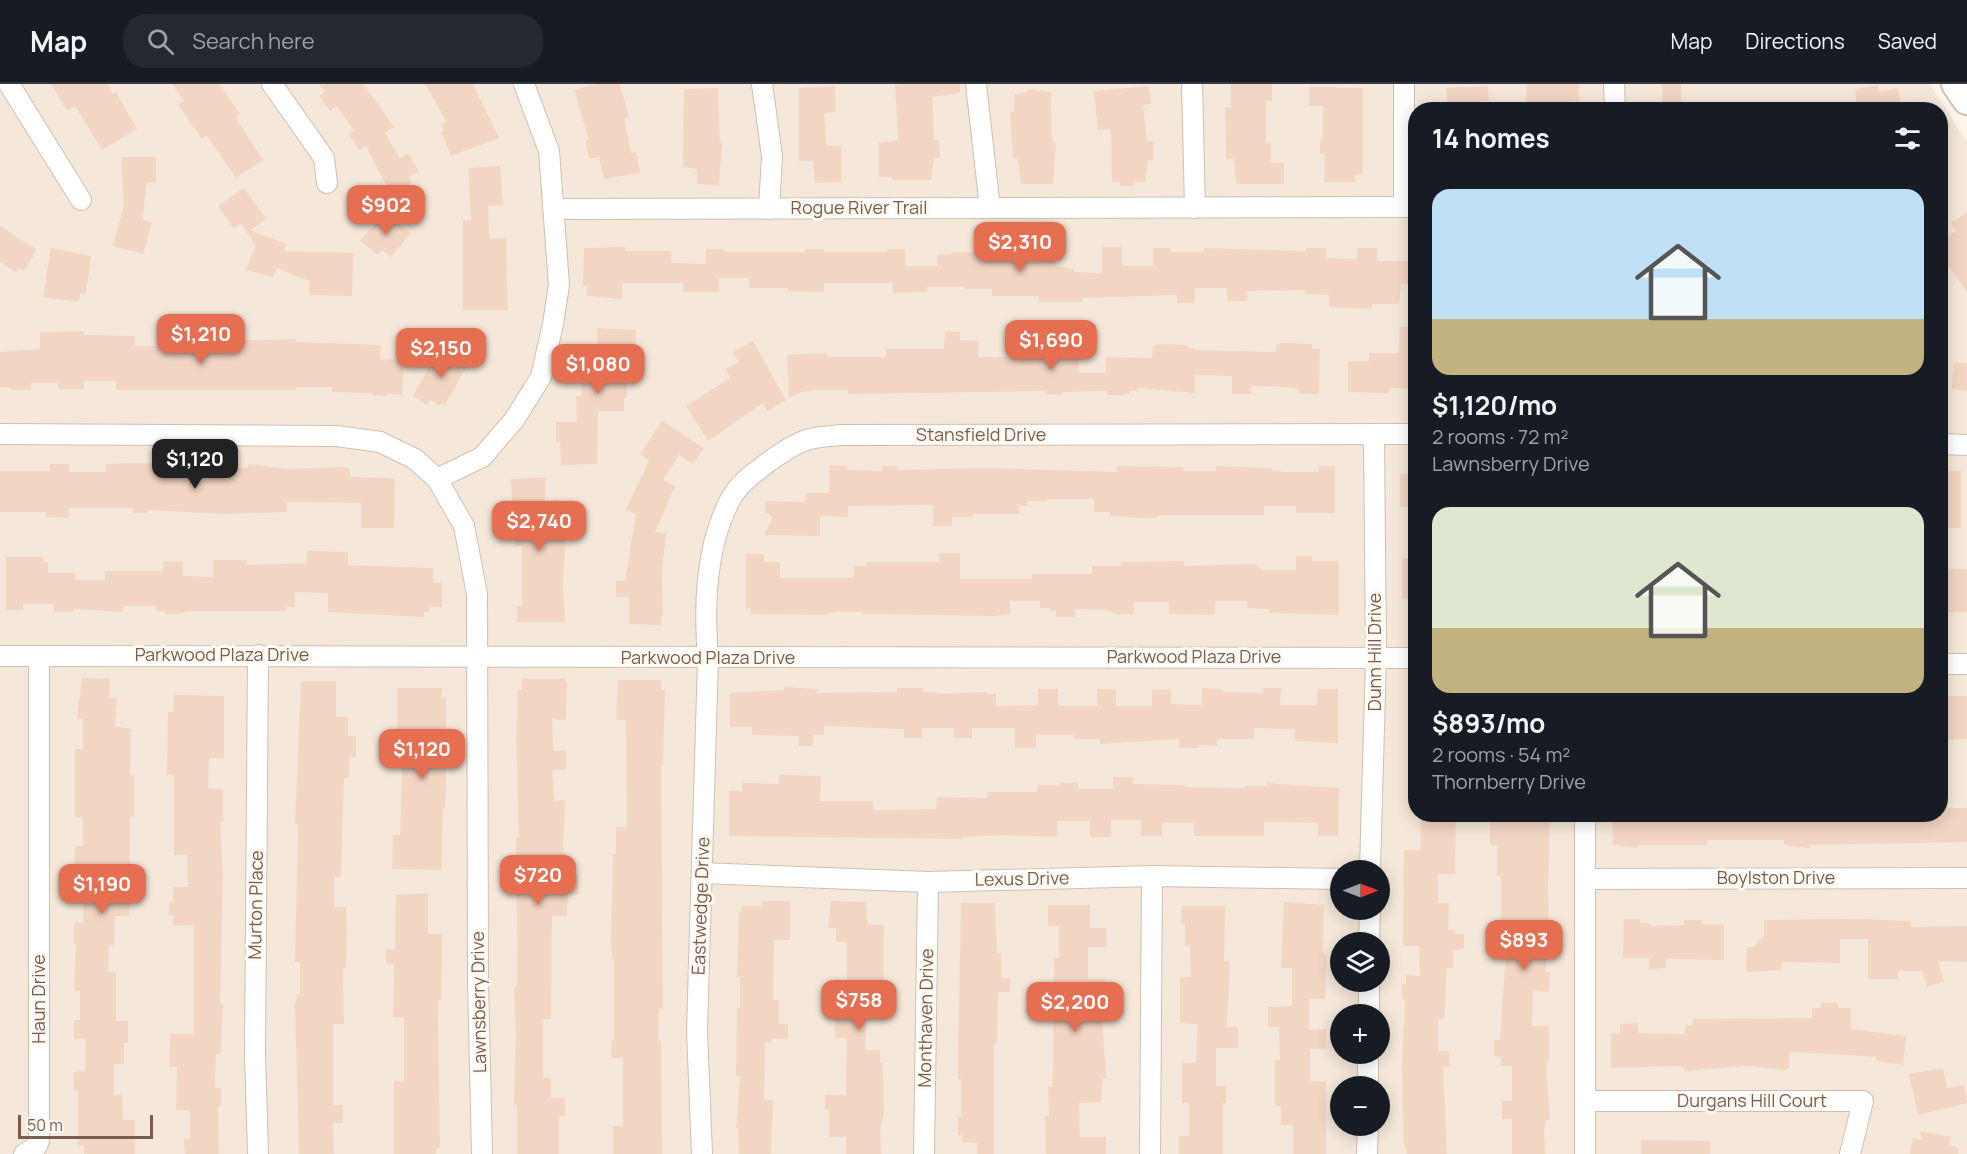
<!DOCTYPE html>
<html lang="en">
<head>
<meta charset="utf-8">
<style>
	body { margin:0; font-family:Manrope,sans-serif; background:#242831; color:#f1f3f6; height:100vh; display:flex; flex-direction:column; font-size:22px; white-space:nowrap }
	* { box-sizing:border-box; margin:0 }
	p { font-size:20px; color:#9ea1a6 }
	.icon { flex:none; width:33px; height:33px; fill:none; stroke:currentColor; stroke-width:2; stroke-linecap:round; stroke-linejoin:round }
	.map { position:relative; flex:1; overflow:hidden }
	.sheet { position:absolute; left:1408px; top:18px; width:540px; height:720px; display:flex; flex-direction:column; background:#171b24; border-radius:24px; box-shadow:0 3px 15px #0003 }
	.sheet>* { flex:none }
	.needle { width:39px; rotate:90deg }
	.buttons { position:absolute; left:1330px; top:776px; display:grid; gap:12px }
	.buttons a { display:grid; place-items:center; width:60px; height:60px; border-radius:50%; background:#171b24; box-shadow:0 3px 15px #0003; font-size:30px }
	.scale { position:absolute; left:18px; bottom:15px; width:135px; box-sizing:border-box; padding-left:6px; border:3px solid #7a5c4d; border-top:0; font-size:16px; line-height:21px; white-space:nowrap; color:#7a5c4d; -webkit-text-stroke:4px #fffaf3; paint-order:stroke }
	.price { position:absolute; translate:-50% -51px; padding:0 14px; border-radius:12px; background:#e76f51; color:#fff; font-size:20px; line-height:39px; filter:drop-shadow(0 2px 3px #0008) }
	.price::after { content:''; position:absolute; left:50%; top:36px; width:18px; height:14px; margin-left:-9px; background:inherit; clip-path:polygon(0 0,100% 0,50% 100%) }
	.price.on { background:#222; color:#fff }
	ul { padding:0; list-style:none }
	li { display:grid; align-content:center; gap:12px; height:318px; padding:0 24px }
	li span { display:grid; place-items:center; height:186px; border-radius:18px; color:#555 }
	li>.icon { margin-inline-start:auto }
	span .icon { width:108px; height:108px; fill:#fffc; stroke-width:1 }
	li b { font-size:26px }
	h2 { display:flex; justify-content:space-between; align-items:center; height:72px; padding:0 24px; font-size:26px }
	header { display:flex; align-items:center; gap:36px; box-sizing:border-box; height:84px; padding:0 30px; background:#171b24; border-bottom:2px solid #363941 }
	header strong { font-size:28px }
	nav { display:flex; gap:33px; margin-inline-start:auto; font-size:21px }
	.search { width:420px; height:54px; background:#242831; display:flex; align-items:center; gap:15px; box-sizing:border-box; padding:0 21px; border-radius:24px; color:#9ea1a6; font-size:22px }
	.map>svg:first-child { display:block }
	.residential { fill:#f5e8da; fill-rule:evenodd }
	.building { fill:#f3d5c3 }
	.lines { fill:none; stroke-linecap:round; stroke-linejoin:round }
	.street-casing { stroke:#d1beb0; stroke-width:22 }
	.secondary-casing { stroke:#d6c0b0; stroke-width:32 }
	.street { stroke:#fff; stroke-width:20 }
	.secondary { stroke:#fff; stroke-width:28 }
	.labels { text-anchor:middle; stroke-width:6; stroke-linejoin:round; paint-order:stroke }
	.street-label { font-size:18px; fill:#7a5c4d; stroke:#fffaf3 }
</style>
</head>
<body>
<header>
<strong>Map</strong>
<div class="search"><svg class="icon" aria-label="search" viewBox="0 0 24 24"><circle cx="10" cy="10" r="6"/><path d="M15 15l6 6"/></svg>Search here</div>
<nav><a>Map</a><a>Directions</a><a>Saved</a></nav>
</header>
<div class="map">
<svg width="1967" height="1070" viewBox="0 0 1967 1070">
	<rect width="100%" height="100%" fill="#fdf6ec"/>
	<path class="residential" d="M0 0H1930L1967 58V1070H0ZM1416 26H1941V730H1416ZM1341 786H1380V825H1341ZM1341 858H1380V897H1341ZM1341 930H1380V969H1341ZM1341 1002H1380V1041H1341Z"/>
	<g class="building">
		<path d="M51 0H107L113 10 116 8 137 45 102 66 75 22 67 27Z"/>
		<path d="M172 0H219L240 30 235 33 263 76 236 94 207 52 202 55 191 40 178 20 184 17Z"/>
		<path d="M319 0H363L394 43 385 49 400 74 408 69 419 88 409 92 411 99 391 111 366 62 359 66 349 51 354 47 337 22 330 27 319 12 325 8Z"/>
		<path d="M425 0H473L499 54 451 72 441 48 444 46 441 40 447 38Z"/>
		<path d="M596 0H620L629 33 624 35 631 69 636 68 640 89 604 95 599 73 589 75 586 57 589 56 574 6Z"/>
		<path d="M906 0H960V9L932 13 934 56H939L940 74H934L931 96H892V93H879V59L898 56 895 1Z"/>
		<path d="M1231 0H1272V17H1266V58H1271V79H1284V100H1236L1234 75H1226L1225 23 1231 24Z"/>
		<path d="M1527 0H1579V18L1571 17V26H1525Z"/>
		<rect x="1662" y="0" width="19" height="26"/>
		<path d="M1878 1 1879 8 1898 4 1902 26H1857L1855 5Z"/>
		<path d="M835 2 836 28 824 29 826 62H841V98L815 99 813 77H799V4Z"/>
		<path d="M1149 2 1151 20 1143 21 1147 57H1153V76H1148L1145 98H1134V102H1120V98H1112L1111 45 1098 46 1094 7Z"/>
		<path d="M1488 2 1489 17H1480V26H1448L1446 4Z"/>
		<path d="M1309 3 1363 4V79L1362 91H1355V98H1324L1325 70H1320V55H1323V22H1309Z"/>
		<path d="M718 4 720 59H722L719 101 697 100V85L683 83 684 5Z"/>
		<path d="M1027 5 1051 8 1052 57 1056 60 1053 100H1021L1018 75H1013L1010 28H1014L1015 10 1027 9Z"/>
		<path d="M121 73H156V99H146L143 136 152 138 143 170 113 162 124 121Z"/>
		<path d="M500 82 503 121 488 122 489 155 506 154 508 226H463V137L471 136 468 84Z"/>
		<path d="M244 104 266 135 250 146 287 160 284 167 353 169 352 212 309 211V197L277 184 273 193 246 186 256 161 241 140 234 145 218 122Z"/>
		<path d="M385 128 411 149 391 173 382 166 378 171 360 157Z"/>
		<path d="M1967 128V209L1941 170V157L1956 147 1951 139Z"/>
		<path d="M0 142 37 166 24 187 19 184 16 188 0 178Z"/>
		<path d="M625 163V167H671V179L706 180V165H724V168H805V165H824V168H887V165H905V182H937V171L952 170V168H989V164H1008V178H1039V166H1056V182L1074 185V188L1102 189V163H1122V182H1153V164H1170V168H1204V164L1306 167V164H1326V174L1357 175V164H1377V177H1416V199L1401 200 1399 220H1372V225L1329 223V211L1305 210V206L1247 207V217H1227V204H1195V219H1177V211L1082 214V218H1039V212H992V205H965V203H927V208L893 209V199H824V208L787 207 788 204H749V194H719V208H683V199H622V215L587 212V202H583L584 164Z"/>
		<path d="M51 164 91 172 86 210 80 209 79 218 43 213Z"/>
		<path d="M1400 243H1415L1416 305 1389 304V309L1348 308V277H1369V269H1399Z"/>
		<path d="M597 244 636 246 635 283H626L627 314H624V327H598L597 380 561 381 560 357 556 358V338H577L576 312H582L581 288H588L589 263H597Z"/>
		<path d="M84 247V251L135 252V262L203 263V257H214V250H229V257L296 255V258L381 261 380 275 404 276 402 311 387 310V312L373 311V309L332 308V303H296V306H116V297H84V305H58V299H31V306H10V303H0V268L40 265V248Z"/>
		<path d="M945 247 960 248V256L979 257 978 273H1010V256H1027V274H1079V289H1106V273L1152 274 1153 262 1158 260 1188 261V264L1196 266 1276 268V261L1282 259 1312 260V265H1320L1319 310 1299 309V305L1285 303 1251 302V310H1232V292L1195 291V309L1138 304V307H1129V310L1123 311H1107V307L1062 308V311L1046 310V307L848 310V306H814L798 309 789 314 787 271 827 269 828 273H886V265H944Z"/>
		<path d="M753 257 786 316 767 327 763 319 708 357 686 322 730 294 726 285 739 278 733 268Z"/>
		<path d="M440 264 468 280 445 321 442 319 440 322 430 316 427 321 413 312Z"/>
		<path d="M1954 279H1967V307L1952 305Z"/>
		<path d="M662 337 704 364 693 380 679 371 663 396 675 402 655 448 666 449 662 487 663 532H661V541L629 540V513H616V497H625L636 430 626 426 649 376 640 370Z"/>
		<path d="M134 379 208 380V384H248V380L287 385 341 383 350 384V393L390 394 395 396 394 444H361V419L287 418V428L224 430 147 426V429H133V424H69V434L46 433V428H0V387H50V380H69V388H106V380Z"/>
		<path d="M830 381 847 382V386L882 387V382H897V386L987 384 1117 388V382L1183 383V387H1216V382L1272 384V387L1288 388H1319V382H1335V429H1296V422H1264V431H1158V434H1143L1110 432V428H1094V415H1047V417H1027V422H1019V430H974V433H952V442H933V421L848 422V433L820 432V452L764 451 773 433 765 428V417L805 418 806 409H829Z"/>
		<rect x="1941" y="387" width="20" height="57"/>
		<rect x="1400" y="390" width="16" height="33"/>
		<path d="M545 393V417L559 416 560 445H566L563 499 565 538H517V522H522V462H515L511 395Z"/>
		<path d="M307 467 348 468V481L433 484V499H442V523H430L429 528H424V533L328 528V509L295 508V523H286V527H192L183 528V530H166V527H156V522H123V528L73 525V528H54V520H23V526H6V473H43V478H48V489H75V496H105V487H163V477L183 478V492L213 493V476H247V481L307 479Z"/>
		<path d="M939 469H960V495H1032V490H1092V482H1121V478L1184 477V482L1255 480 1262 486H1296V472H1312V477H1339V531L1270 529V525L1247 524V517H1215V531L1169 530V518H1134V530H1114L1109 526 1075 525V533H1056V527H1050V524H1040V517H1010V530L994 532 863 530V528H835L824 531 751 530V524H746V470H764V478H780V494H854V482H866V478H939Z"/>
		<rect x="1402" y="474" width="14" height="41"/>
		<path d="M1941 485H1967V528L1941 529Z"/>
		<path d="M82 594 110 595 109 614H117L115 642 131 645 130 691H134V733H130L129 832H115L114 861H109L108 888H116V937H128V959H124V980H114V1011H122L123 1036H135V1070H84V1061H78V1007H74L73 988 85 987 86 955H74V936H80V907H74L76 860H74V838L83 839 84 808H75V762H83V733H75V665H83V635H77Z"/>
		<path d="M522 595H565L567 599 566 636 552 635 553 667H566V685L552 686 554 717 565 716 563 768H566V790H578V810H568L567 832H552L551 935H543V994H551V1014H565V1032H559V1070H517V1021H514L516 951 514 903H517V870L516 754H519L516 655 518 606H522Z"/>
		<path d="M618 596H661V606H665L663 681H661L663 925H659L658 957H661L662 1070H613V1042H623V974H611L612 956H614V875H612L611 857 613 770H616V743H627L626 636H616Z"/>
		<path d="M301 597H336V633H348V652H356V673H349V694H344L341 793H334V823H346L347 849 346 884H343L344 940H333V1021H343V1039H333L334 1070H299L295 921 297 910H300V878H295L298 740H295Z"/>
		<path d="M784 603 818 605 817 609 897 608V604H923V608H937V610L987 608V610H996V622L1038 621V605H1058V622H1097V605H1116V622H1152V606L1171 605V620L1202 621V604L1222 605V608L1263 609V604H1281L1280 621H1317V605H1338V659L1295 657V645L1254 644V655H1221L1217 656V662L1199 661V664H1179V655L1100 660V655H1074V651H1036V664H1015V644H972V654H954V644H922V654H904V645L824 642V651H813V662H799V652L752 651V643H730V609L784 606Z"/>
		<path d="M397 604H442L441 614H446V705L445 723H443L441 786 392 785 393 751H400L402 681H407L408 645H397Z"/>
		<path d="M174 611 224 612V675L209 674 208 704 223 705V738H220L223 789 220 920H223L222 939 221 970H216L215 1004H221V1022H218L219 1070H185L184 1055H190V1026H176L177 983H169L170 950H194V842L173 841V831H169V818H173V803H188L187 771H174V691H167L168 628H173Z"/>
		<path d="M1941 612H1967V655L1941 656Z"/>
		<path d="M779 691 821 692 820 717H873V726L936 725 937 713 987 714V708H1037V701H1060V699H1078V705H1113V693H1133V700L1185 701V703L1245 704V702H1267V699L1339 704 1338 752H1318V739L1264 738V752H1194V739H1162V752H1141V736H1111V753H1090V737H1057V753L1004 751 962 753V755L729 752V707H742V699L779 700Z"/>
		<path d="M1941 724H1967V758L1810 761V764L1784 761V756H1707V761H1638V764L1613 761 1612 730H1941Z"/>
		<path d="M1421 730H1456L1455 790H1438V819H1449L1448 846H1455V850H1464V865L1453 866V884H1447L1444 935H1438V967H1449V983H1443L1447 1070H1407L1406 1062 1404 1063 1402 985 1405 915H1402V900H1406V891L1420 892 1419 862H1403L1404 766H1420Z"/>
		<path d="M1490 730H1550L1548 800 1549 862H1546V888H1550L1549 908 1533 907 1532 942H1549V977H1546L1550 1036H1546L1544 1045 1545 1070H1512V1035H1502V1017H1512V982H1501V973L1494 972V956H1500L1506 868H1501V792H1497V761H1490Z"/>
		<path d="M428 809V850H442L441 916H438L440 1064H437L436 1070H394V997H404V933H393L394 880 386 879V865H395L396 811Z"/>
		<path d="M762 817H790V856H774L773 916H779V940H788V955H771V959L765 958 764 1016H773L771 1070H739L738 1044H736L740 992H736L737 924H740V893H737L739 828H742V822H762Z"/>
		<path d="M831 817 866 818 868 841H884L883 935H866L865 966H880V979H883L884 1030 880 1044 881 1070H846V1053H829V1026H825V1011H846L847 954H835V915H847V858H836V844H828Z"/>
		<path d="M1284 818 1324 821 1323 870H1327L1325 915H1309V946L1326 945V965H1310V997H1326V1070H1293V1041H1281V1022H1275V976H1280L1279 943H1268V923L1292 922V884H1281Z"/>
		<path d="M961 819H995L997 869H1001V894H1010V908H998L997 960H994V1070H977V1059L962 1058V1051H958V1033H961V995H958V977Z"/>
		<path d="M1048 821H1090V844H1106L1107 863H1088V895H1105V917H1101L1106 994H1103L1101 1018 1079 1019 1080 1053H1106V1070H1046L1045 1032H1049L1048 1003H1052L1053 979 1054 874H1059V842H1048Z"/>
		<path d="M1182 822H1225L1224 877H1230L1227 943H1238V964H1216V1002H1226V1019H1223V1070H1179V1052H1189V1019H1182V979H1196L1197 940 1180 939V893H1191L1190 862H1185V840L1181 839Z"/>
		<path d="M1624 835H1640V839H1650V842L1684 841V836H1702V840L1724 841V876L1666 875V884L1649 885V874H1623Z"/>
		<path d="M1860 835 1911 837V843L1964 842 1967 843V878L1938 877 1944 898 1927 903 1922 887H1898V895H1868V855H1840V879L1782 878V886L1746 888 1747 863H1754L1764 852V836Z"/>
		<path d="M1821 919H1838V924H1851V945L1906 952 1903 981 1876 977V973L1863 972 1789 968V984L1785 986 1746 982 1684 987V983L1676 982 1611 984V949H1620V940L1638 939 1639 949 1685 950V941H1693V935L1812 934V924H1821Z"/>
		<path d="M1943 984 1947 1004 1964 1001 1967 1019 1918 1031 1909 990Z"/>
		<path d="M1920 1047 1951 1053 1949 1061 1959 1064 1958 1070H1910L1913 1054 1922 1056Z"/>
		<path d="M1641 1056 1710 1057V1070H1641Z"/>
	</g>
	<g class="lines">
		<g class="street-casing">
			<g id="street">
				<path d="M9 0 81 116"/>
				<path d="M272 0 324 74 327 99"/>
				<path d="M762 0 772 72 769 125"/>
				<path d="M976 0 990 124"/>
				<path d="M1192 0 1195 124"/>
				<path d="M1404 0V123"/>
				<path d="M1614 0 1615 26"/>
				<path d="M554 125 1416 123"/>
				<path d="M0 350 337 352 380 358 415 375 437 395 464 442 477 510 478 897 482 1070"/>
				<path d="M1941 360 1967 361"/>
				<path d="M437 395 482 373 514 336 541 293 553 240 559 201 549 67 524 0"/>
				<path d="M0 572 1416 574"/>
				<path d="M1941 580H1967"/>
				<path d="M1585 730V1070"/>
				<path d="M1370 786 1376 573 1374 350"/>
				<path d="M702 789 928 798 1152 792 1341 795"/>
				<path d="M1585 795 1967 794"/>
				<path d="M1369 858 1370 825"/>
				<path d="M1369 930V897"/>
				<path d="M1368 1002V969"/>
				<path d="M1585 1017H1863L1850 1070"/>
				<path d="M24 1070 37 1062 39 1056V572"/>
				<path d="M258 1070 255 970 258 571"/>
				<path d="M702 1070 697 947 708 575C704 522 705 464 730 416 739 399 755 388 770 377 781 369 797 358 810 355 821 352 832 352 842 351L1416 350"/>
				<path d="M924 1070 928 798"/>
				<path d="M1150 1070 1152 792"/>
				<path d="M1367 1070 1368 1041"/>
			</g>
		</g>
		<g class="secondary-casing">
			<path id="secondary" d="M1956 0 1967 16"/>
		</g>
		<use href="#street" class="street"/>
		<use href="#secondary" class="secondary"/>
	</g>
	<g class="labels">
		<g class="street-label">
			<text x="859" y="130">Rogue River Trail</text>
			<text x="981" y="357">Stansfield Drive</text>
			<text transform="translate(1375 568) rotate(-90)" y="6">Dunn Hill Drive</text>
			<text x="222" y="577">Parkwood Plaza Drive</text>
			<text x="1194" y="579">Parkwood Plaza Drive</text>
			<text x="708" y="580">Parkwood Plaza Drive</text>
			<text x="1776" y="800">Boylston Drive</text>
			<text transform="translate(1022 795) rotate(-1)" y="6">Lexus Drive</text>
			<text transform="translate(256 821) rotate(-89)" y="6">Murton Place</text>
			<text transform="translate(701 822) rotate(-88)" y="6">Eastwedge Drive</text>
			<text transform="translate(39 915) rotate(-90)" y="6">Haun Drive</text>
			<text transform="translate(479 918) rotate(-91)" y="6">Lawnsberry Drive</text>
			<text transform="translate(926 934) rotate(-89)" y="6">Monthaven Drive</text>
			<text x="1752" y="1023">Durgans Hill Court</text>
		</g>
	</g>
</svg>
<div class="buttons">
<a><svg class="needle" viewBox="-14 -14 28 28"><path d="M0-13l5 13h-10z" fill="#e53935"/><path d="M0 13l5-13h-10z" fill="#9ea1a6"/></svg></a>
<a><svg class="icon" aria-label="layers" viewBox="0 0 24 24"><path d="M12 4l9 5-9 5-9-5zM3 14l9 5 9-5"/></svg></a>
<a>+</a>
<a>−</a>
</div>
<div class="scale">50 m</div>
<b class="price" style="left:386px;top:152px">$902</b>
<b class="price" style="left:1020px;top:189px">$2,310</b>
<b class="price" style="left:201px;top:281px">$1,210</b>
<b class="price" style="left:1051px;top:287px">$1,690</b>
<b class="price" style="left:441px;top:295px">$2,150</b>
<b class="price" style="left:598px;top:311px">$1,080</b>
<b class="price on" style="left:195px;top:406px">$1,120</b>
<b class="price" style="left:539px;top:468px">$2,740</b>
<b class="price" style="left:422px;top:696px">$1,120</b>
<b class="price" style="left:538px;top:822px">$720</b>
<b class="price" style="left:102px;top:831px">$1,190</b>
<b class="price" style="left:1524px;top:887px">$893</b>
<b class="price" style="left:859px;top:947px">$758</b>
<b class="price" style="left:1075px;top:949px">$2,200</b>
<section class="sheet">
<h2>14 homes<svg class="icon" aria-label="filters" viewBox="0 0 24 24"><path d="M4 7h16M4 17h16"/><circle cx="9" cy="7" r="2"/><circle cx="15" cy="17" r="2"/></svg></h2>
<ul>
<li><span style="background:linear-gradient(#bfe0f5 70%,#c2b280 0)"><svg class="icon" aria-label="home" viewBox="0 0 24 24"><path d="M3 11l9-7 9 7M6 9v11h12V9"/></svg></span><div><b>$1,120/mo</b><p>2 rooms · 72 m²</p><p>Lawnsberry Drive</p></div></li>
<li><span style="background:linear-gradient(#dfe7d0 65%,#c2b280 0)"><svg class="icon" aria-label="home" viewBox="0 0 24 24"><path d="M3 11l9-7 9 7M6 9v11h12V9"/></svg></span><div><b>$893/mo</b><p>2 rooms · 54 m²</p><p>Thornberry Drive</p></div></li>
</ul>
</section>
</div>
</body>
</html>
